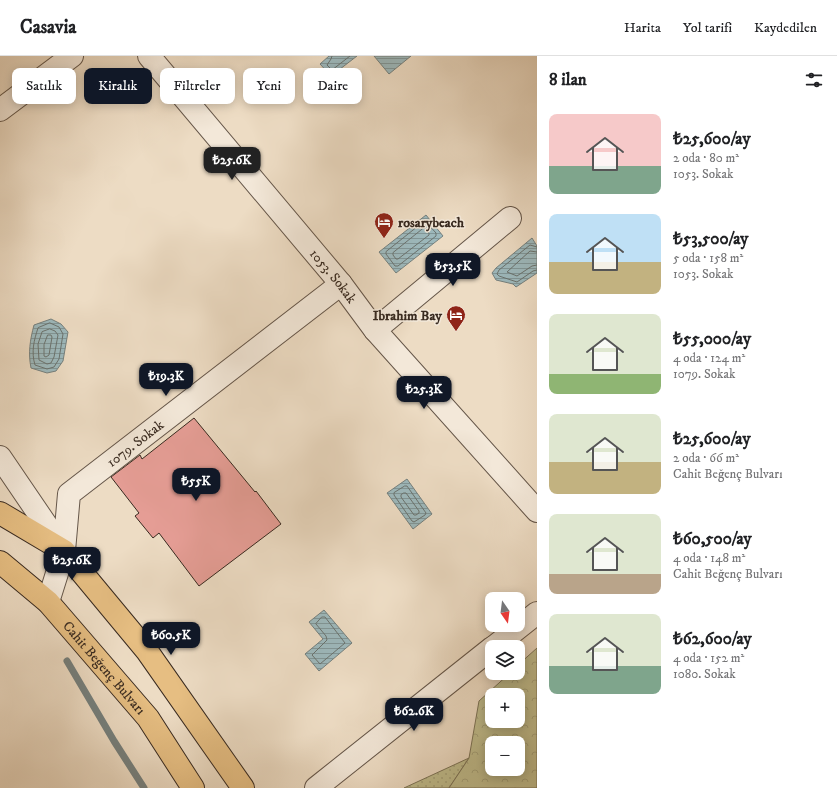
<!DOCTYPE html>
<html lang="tr">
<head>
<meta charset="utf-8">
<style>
	body { margin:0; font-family:"IM FELL DW Pica",serif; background:#f6f6f6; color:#202124; height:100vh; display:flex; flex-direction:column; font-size:15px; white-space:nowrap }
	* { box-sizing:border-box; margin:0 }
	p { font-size:13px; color:#757577 }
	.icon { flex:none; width:22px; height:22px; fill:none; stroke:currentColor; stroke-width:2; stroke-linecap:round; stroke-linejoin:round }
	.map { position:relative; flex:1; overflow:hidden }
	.side { display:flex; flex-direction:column; background:#fff; width:300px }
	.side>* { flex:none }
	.banner { position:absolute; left:12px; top:12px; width:380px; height:36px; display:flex; gap:8px }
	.needle { width:26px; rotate:166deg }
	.controls { position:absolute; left:485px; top:536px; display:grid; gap:8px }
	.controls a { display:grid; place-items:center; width:40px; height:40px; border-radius:8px; background:#fff; box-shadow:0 2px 10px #0003; font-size:20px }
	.price { position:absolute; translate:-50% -34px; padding:0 9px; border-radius:8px; background:#111827; color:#fff; font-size:13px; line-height:26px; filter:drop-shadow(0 1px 2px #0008) }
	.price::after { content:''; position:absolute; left:50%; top:24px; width:12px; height:9px; margin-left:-6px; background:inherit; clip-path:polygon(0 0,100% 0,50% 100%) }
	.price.active { background:#222; color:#fff }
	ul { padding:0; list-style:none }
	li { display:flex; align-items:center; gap:12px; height:100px; padding:0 12px }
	li span { display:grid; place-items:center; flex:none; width:112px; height:80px; border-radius:8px; color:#555 }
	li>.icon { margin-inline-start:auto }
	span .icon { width:48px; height:48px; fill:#fffc; stroke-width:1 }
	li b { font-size:17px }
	h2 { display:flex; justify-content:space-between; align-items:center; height:48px; padding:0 12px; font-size:17px }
	.chip { padding:0 14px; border-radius:8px; background:#fff; box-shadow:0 2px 10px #0003; font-size:14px; line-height:36px }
	.chip.active { background:#111827; color:#fff }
	header { display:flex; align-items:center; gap:24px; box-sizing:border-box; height:56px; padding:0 20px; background:#fff; border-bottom:1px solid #e0e0e0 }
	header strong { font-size:19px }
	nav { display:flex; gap:22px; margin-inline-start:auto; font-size:14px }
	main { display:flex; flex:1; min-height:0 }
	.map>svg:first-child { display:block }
	.grass { fill:url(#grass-dots); stroke:#7c7458 }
	.forest { fill:url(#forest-crowns); stroke:#7c7458; fill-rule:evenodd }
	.water { fill:url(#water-rules); stroke:#75807e }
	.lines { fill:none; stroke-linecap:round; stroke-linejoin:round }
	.shore { stroke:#6a726e; stroke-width:1 }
	.stream { stroke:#75807e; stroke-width:7 }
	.building { fill:#e59d95; stroke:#382a20 }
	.minor-casing { stroke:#655649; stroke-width:24 }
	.major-casing { stroke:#382a20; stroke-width:24 }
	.minor { stroke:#f3e8d9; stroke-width:22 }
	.major { stroke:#e6be82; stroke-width:22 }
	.labels { text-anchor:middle; stroke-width:3; stroke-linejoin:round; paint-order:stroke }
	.poi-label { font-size:14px; font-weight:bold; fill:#382a20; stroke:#f3e8d9; text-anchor:start }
	.street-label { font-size:14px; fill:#382a20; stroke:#f3e8d9 }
</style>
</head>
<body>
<header>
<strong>Casavia</strong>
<nav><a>Harita</a><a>Yol tarifi</a><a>Kaydedilen</a></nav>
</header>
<main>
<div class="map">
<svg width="537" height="732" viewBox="0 0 537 732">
	<defs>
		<pattern id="grass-dots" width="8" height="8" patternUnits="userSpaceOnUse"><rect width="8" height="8" fill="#c0be8f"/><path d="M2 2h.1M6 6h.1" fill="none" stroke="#a6a37b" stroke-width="1.8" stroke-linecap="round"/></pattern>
		<pattern id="forest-crowns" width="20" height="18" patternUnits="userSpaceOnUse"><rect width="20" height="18" fill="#c0be8f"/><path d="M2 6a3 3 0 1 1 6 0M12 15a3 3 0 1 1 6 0" fill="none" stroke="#a6a37b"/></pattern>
		<pattern id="water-rules" width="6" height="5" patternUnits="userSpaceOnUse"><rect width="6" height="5" fill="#9db9bd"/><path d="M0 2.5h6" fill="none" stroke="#819799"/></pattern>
	</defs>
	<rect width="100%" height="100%" fill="#eddcc4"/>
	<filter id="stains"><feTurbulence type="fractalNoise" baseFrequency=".005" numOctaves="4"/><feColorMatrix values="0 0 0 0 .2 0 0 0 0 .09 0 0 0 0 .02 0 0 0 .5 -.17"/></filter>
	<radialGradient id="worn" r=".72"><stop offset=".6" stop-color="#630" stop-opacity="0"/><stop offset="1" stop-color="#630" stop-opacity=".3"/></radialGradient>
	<path class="grass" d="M469 702 449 732H404Z"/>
	<path class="forest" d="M537 592V732H449L469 702 479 645 510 617H518V609ZM492 639H518V665H492ZM492 687H518V713H492Z"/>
	<g class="water">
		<path d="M329 0H357L331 20 320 8Z"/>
		<path d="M374 0H411L389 18Z"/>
		<path d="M426 159 443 180 396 217 379 196Z"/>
		<path d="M532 182 537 190V217L516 231 513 228 496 224 492 217 496 212Z"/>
		<path d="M51 263 61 268 68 276 63 305 56 315 47 317 31 312C28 297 30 284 34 269Z"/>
		<path d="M407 423 432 458 413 473 387 437Z"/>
		<path d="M324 554 352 587 319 615 305 598 323 583 309 566Z"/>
	</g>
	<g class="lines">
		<g class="shore">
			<path d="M332 0 331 3 327 9 332 14 350 0"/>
			<path d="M425 165 436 177V180L398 210H395L386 198V196Z"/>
			<path d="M424 172 429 177V179L398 203H396L393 199V197Z"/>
			<path d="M537 191 530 189 499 214 497 218 499 220 517 226 533 215 537 214"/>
			<path d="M537 196 530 195 507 216 517 220 532 210 537 209"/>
			<path d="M50 267 59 271 63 278 59 303 54 311 47 313 35 309C31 296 34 284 38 272Z"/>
			<path d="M50 273 55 275 58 279 54 301 51 307 47 308 39 304 38 288 42 276Z"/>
			<path d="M48 279H51L52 281 49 299 46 301 44 300V289Z"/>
			<path d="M405 430H407L426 457 425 459 414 466 412 465 394 439V437Z"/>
			<path d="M404 437H406L419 455V457L416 459H414L401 441V439Z"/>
			<path d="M322 561H325L345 587 320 608 312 599 327 584 326 580 316 568Z"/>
		</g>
		<path class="stream" d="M67 605 114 685 144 732"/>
	</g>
	<path class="building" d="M194 362 255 436 256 435 281 468 199 530 159 477 153 482 135 460 139 457 111 421 140 399 142 403Z"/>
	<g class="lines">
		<g class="minor-casing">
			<g id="minor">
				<path id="s1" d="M149 0 341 228 375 274 537 455"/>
				<path d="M0 54 72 0"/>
				<path d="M375 274 510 162"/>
				<path d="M0 401 64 495"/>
				<path id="s2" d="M48 546 64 495 69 438 341 228"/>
				<path d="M494 591 537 557"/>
				<path d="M316 732 492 592"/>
			</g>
		</g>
		<g class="major-casing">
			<g id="major">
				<path d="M0 457 64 495 147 595 243 732"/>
				<path id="s3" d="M0 506 48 546 148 662 193 732"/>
			</g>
		</g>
		<use href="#minor" class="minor"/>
		<use href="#major" class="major"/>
	</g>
	<defs>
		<g id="hotel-pin" transform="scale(1)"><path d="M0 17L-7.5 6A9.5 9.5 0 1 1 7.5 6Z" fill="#8f2418" stroke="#f3e8d9"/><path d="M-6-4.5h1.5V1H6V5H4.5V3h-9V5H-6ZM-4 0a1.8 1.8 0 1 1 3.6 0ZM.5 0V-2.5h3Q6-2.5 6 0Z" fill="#fff"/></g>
	</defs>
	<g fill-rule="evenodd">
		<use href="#hotel-pin" x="384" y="166"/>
		<use href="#hotel-pin" x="456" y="259"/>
	</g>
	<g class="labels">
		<g class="poi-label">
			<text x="398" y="171">rosarybeach</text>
			<text x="442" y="264" text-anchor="end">Ibrahim Bay</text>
		</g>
		<g class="street-label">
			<text dy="5" stroke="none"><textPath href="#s1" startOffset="287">1053. Sokak</textPath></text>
			<text dy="5" stroke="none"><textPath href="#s2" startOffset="194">1079. Sokak</textPath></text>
			<text dy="5" stroke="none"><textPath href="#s3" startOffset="149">Cahit Beğenç Bulvarı</textPath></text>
		</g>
	</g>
	<rect width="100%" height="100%" filter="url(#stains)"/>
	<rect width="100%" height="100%" fill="url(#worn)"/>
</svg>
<div class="controls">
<a><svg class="needle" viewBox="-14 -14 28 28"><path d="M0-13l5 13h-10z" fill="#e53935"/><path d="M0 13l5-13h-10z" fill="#757577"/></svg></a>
<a><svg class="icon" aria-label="layers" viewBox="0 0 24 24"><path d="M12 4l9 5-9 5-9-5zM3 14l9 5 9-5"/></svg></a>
<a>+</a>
<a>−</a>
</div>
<b class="price active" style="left:232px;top:125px">₺25.6K</b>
<b class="price" style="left:453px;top:231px">₺53.5K</b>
<b class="price" style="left:166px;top:341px">₺19.3K</b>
<b class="price" style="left:424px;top:354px">₺25.3K</b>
<b class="price" style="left:196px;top:446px">₺55K</b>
<b class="price" style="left:72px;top:525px">₺25.6K</b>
<b class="price" style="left:171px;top:600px">₺60.5K</b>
<b class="price" style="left:414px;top:676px">₺62.6K</b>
<div class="banner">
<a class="chip">Satılık</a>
<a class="chip active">Kiralık</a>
<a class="chip">Filtreler</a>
<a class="chip">Yeni</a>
<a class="chip">Daire</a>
</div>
</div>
<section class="side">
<h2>8 ilan<svg class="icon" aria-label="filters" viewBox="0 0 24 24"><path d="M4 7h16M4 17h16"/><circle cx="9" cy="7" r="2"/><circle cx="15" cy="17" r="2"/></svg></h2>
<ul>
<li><span style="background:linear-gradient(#f6c9c9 65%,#7fa58c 0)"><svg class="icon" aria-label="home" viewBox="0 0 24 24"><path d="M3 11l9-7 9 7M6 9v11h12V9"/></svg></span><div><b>₺25,600/ay</b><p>2 oda · 80 m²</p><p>1053. Sokak</p></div></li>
<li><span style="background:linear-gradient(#bfe0f5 60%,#c2b280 0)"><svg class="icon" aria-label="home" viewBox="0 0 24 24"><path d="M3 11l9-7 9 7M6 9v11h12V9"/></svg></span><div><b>₺53,500/ay</b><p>5 oda · 158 m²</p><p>1053. Sokak</p></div></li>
<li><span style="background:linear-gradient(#dfe7d0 75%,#8fb573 0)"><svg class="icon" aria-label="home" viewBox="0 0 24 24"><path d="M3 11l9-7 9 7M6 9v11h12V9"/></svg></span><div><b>₺55,000/ay</b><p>4 oda · 124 m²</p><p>1079. Sokak</p></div></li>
<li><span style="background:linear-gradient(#dfe7d0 60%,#c2b280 0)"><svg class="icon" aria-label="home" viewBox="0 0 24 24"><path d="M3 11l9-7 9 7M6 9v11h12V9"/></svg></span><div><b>₺25,600/ay</b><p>2 oda · 66 m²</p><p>Cahit Beğenç Bulvarı</p></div></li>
<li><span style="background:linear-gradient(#dfe7d0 75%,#b9a48a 0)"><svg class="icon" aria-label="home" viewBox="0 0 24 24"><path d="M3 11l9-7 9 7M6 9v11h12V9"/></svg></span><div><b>₺60,500/ay</b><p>4 oda · 148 m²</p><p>Cahit Beğenç Bulvarı</p></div></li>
<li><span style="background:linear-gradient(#dfe7d0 65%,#7fa58c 0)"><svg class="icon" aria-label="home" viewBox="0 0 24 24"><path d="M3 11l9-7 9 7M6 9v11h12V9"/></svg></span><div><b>₺62,600/ay</b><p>4 oda · 152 m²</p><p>1080. Sokak</p></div></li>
</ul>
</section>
</main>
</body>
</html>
